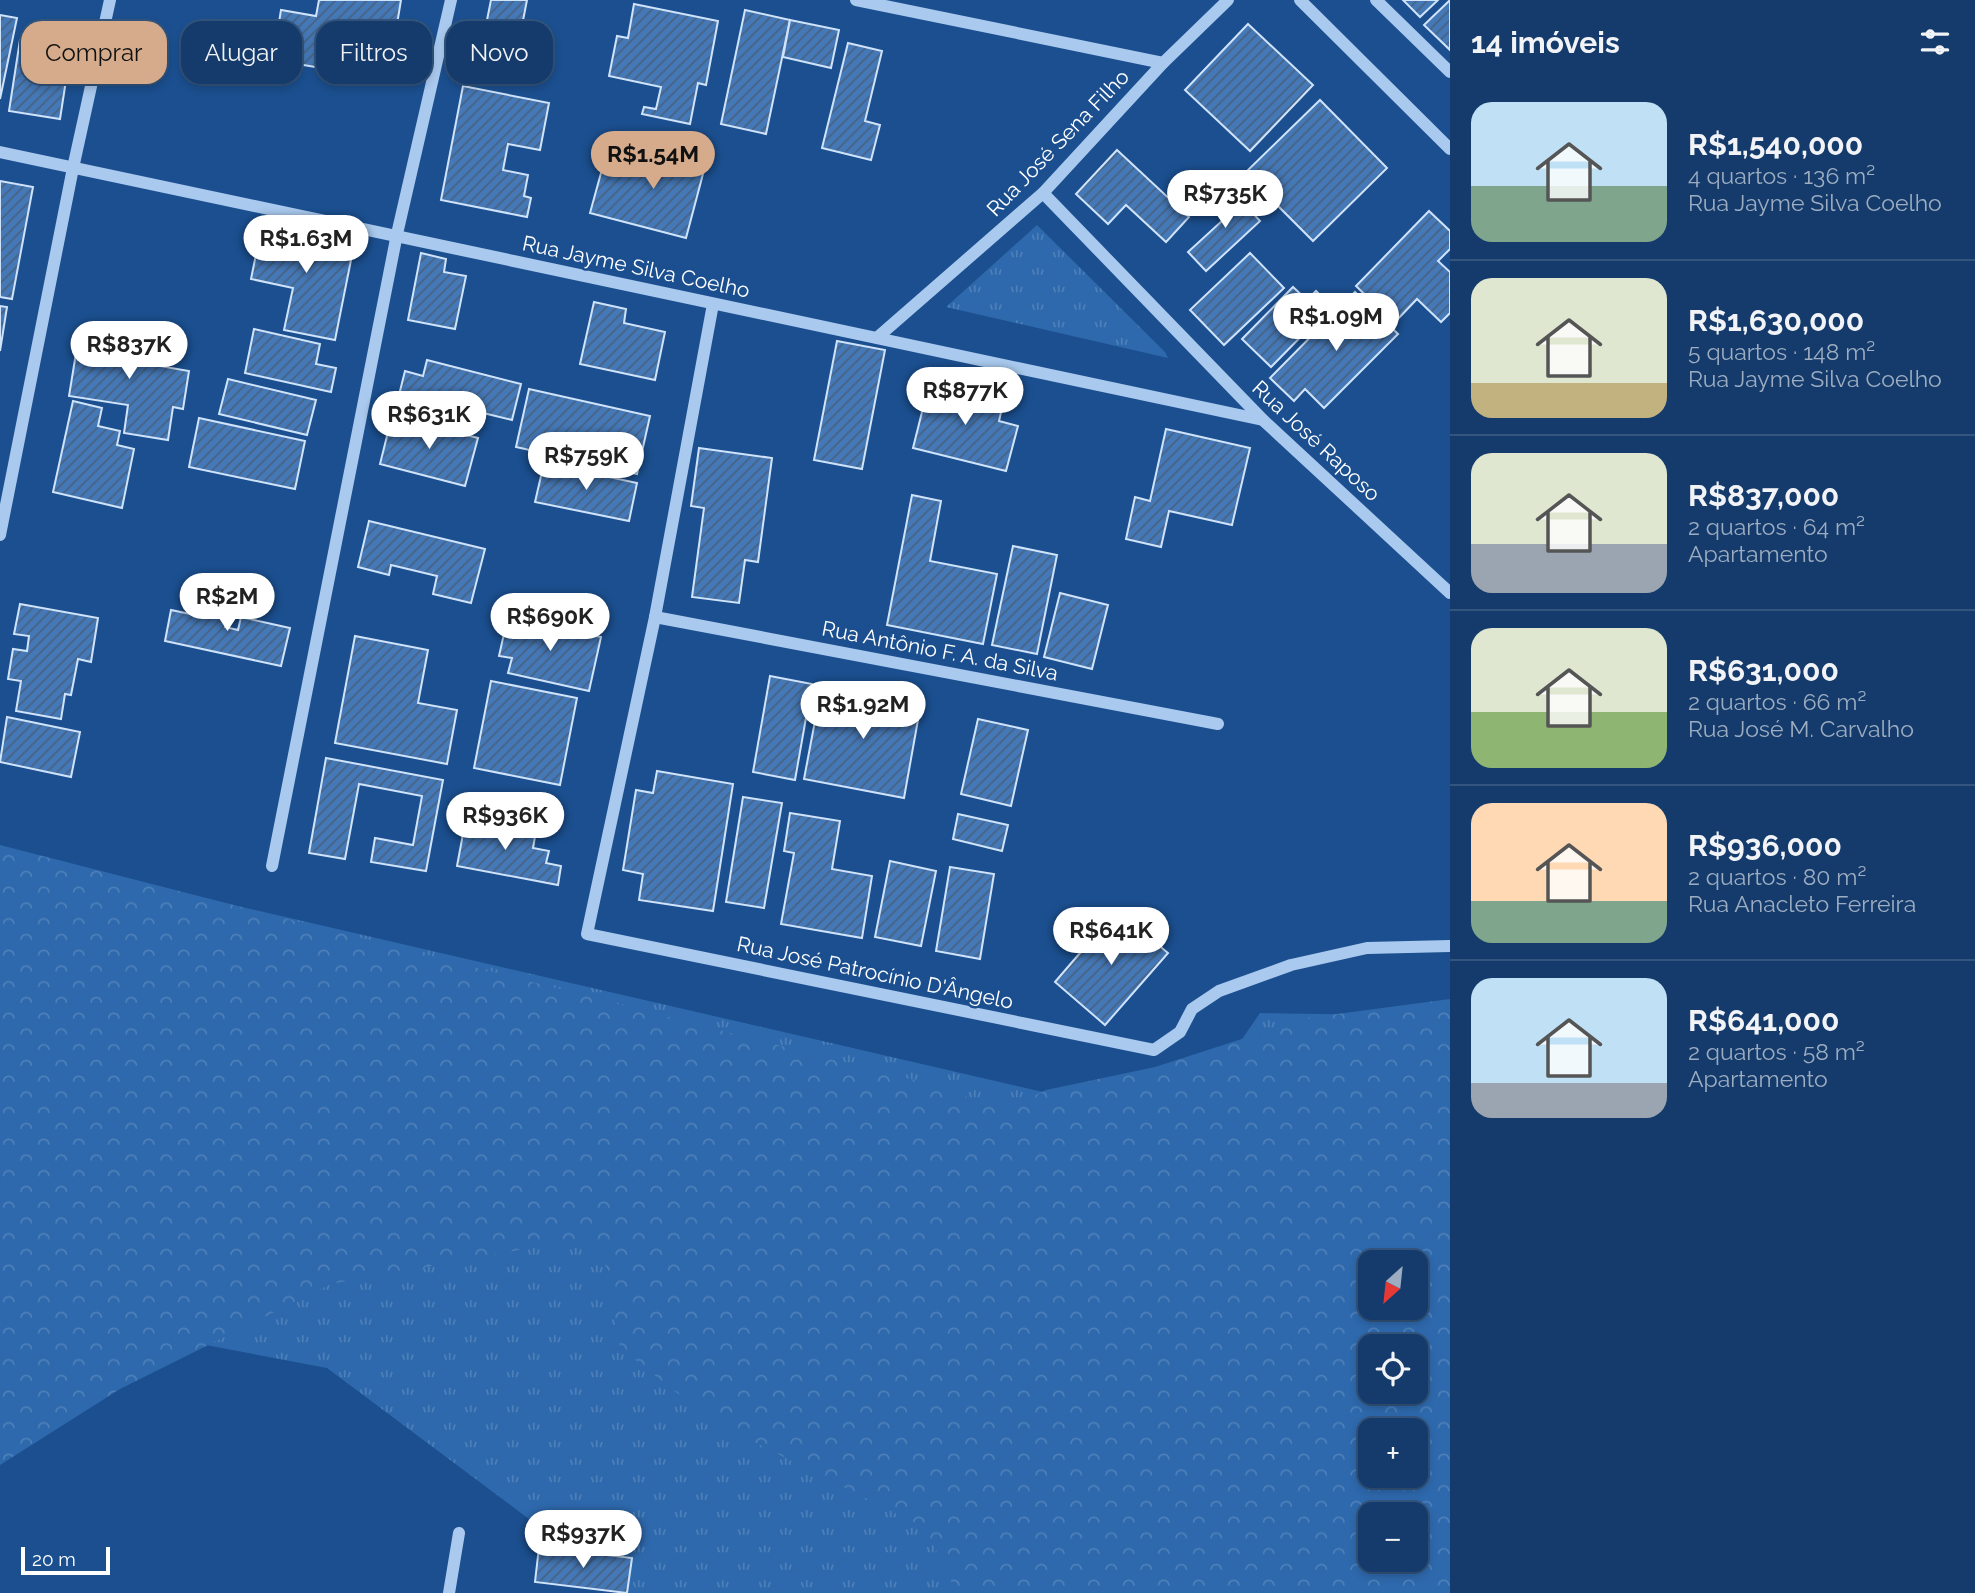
<!DOCTYPE html>
<html lang="pt">
<head>
<meta charset="utf-8">
<style>
	body { margin:0; font-family:Raleway,sans-serif; background:#214673; color:#f1f3f6; height:100vh; display:flex; flex-direction:column; font-size:26px; white-space:nowrap }
	* { box-sizing:border-box; margin:0 }
	p { font-size:23px; color:#9dadc1 }
	.icon { flex:none; width:38px; height:38px; fill:none; stroke:currentColor; stroke-width:2; stroke-linecap:round; stroke-linejoin:round }
	.map { position:relative; flex:1; overflow:hidden }
	.sheet { display:flex; flex-direction:column; background:#143b6b; width:525px }
	.sheet>* { flex:none }
	.banner { position:absolute; left:21px; top:21px; width:665px; height:63px; display:flex; gap:14px }
	.needle { width:46px; rotate:207deg }
	.buttons { position:absolute; left:1358px; top:1250px; display:grid; gap:14px }
	.buttons a { display:grid; place-items:center; width:70px; height:70px; border-radius:14px; background:#143b6b; box-shadow:0 4px 10px #0003,0 0 0 2px #33557e; font-size:35px }
	.scale { position:absolute; left:21px; bottom:18px; width:89px; box-sizing:border-box; padding-left:7px; border:4px solid #fff; border-top:0; font-size:19px; line-height:24px; white-space:nowrap; color:#fff; -webkit-text-stroke:5px #1b4f8f; paint-order:stroke }
	.price { position:absolute; translate:-50% -60px; padding:0 16px; border-radius:24px; background:#fff; color:#222; font-size:23px; line-height:46px; filter:drop-shadow(0 2px 4px #0008) }
	.price::after { content:''; position:absolute; left:50%; top:42px; width:21px; height:16px; margin-left:-10px; background:inherit; clip-path:polygon(0 0,100% 0,50% 100%) }
	.price.on { background:#d6ab8b; color:#111 }
	ul { padding:0; list-style:none }
	li { display:flex; align-items:center; gap:21px; height:175px; padding:0 21px }
	li+li { border-top:2px solid #33557e }
	li span { display:grid; place-items:center; flex:none; width:196px; height:140px; border-radius:21px; color:#555 }
	li>.icon { margin-inline-start:auto }
	span .icon { width:84px; height:84px; fill:#fffc; stroke-width:1 }
	li b { font-size:30px }
	h2 { display:flex; justify-content:space-between; align-items:center; height:84px; padding:0 21px; font-size:30px }
	.pill { padding:0 24px; border-radius:21px; background:#143b6b; box-shadow:0 4px 10px #0003,0 0 0 2px #33557e; font-size:24px; line-height:63px }
	.pill.on { background:#d6ab8b; color:#111 }
	main { display:flex; flex:1; min-height:0 }
	.map>svg:first-child { display:block }
	.grass { fill:url(#grass-tufts); fill-rule:evenodd }
	.forest { fill:url(#forest-crowns); fill-rule:evenodd }
	.building { fill:url(#building-hatch); stroke:#cfe3fa; stroke-width:2 }
	.lines { fill:none; stroke-linecap:round; stroke-linejoin:round }
	.minor { stroke:#a9c9ee; stroke-width:12 }
	.labels { text-anchor:middle; stroke-width:5; stroke-linejoin:round; paint-order:stroke }
	.street-label { font-size:21px; fill:#fff; stroke:#1b4f8f }
</style>
</head>
<body>
<main>
<div class="map">
<svg width="1450" height="1593" viewBox="0 0 1450 1593">
	<defs>
		<pattern id="grass-tufts" width="24" height="20" patternUnits="userSpaceOnUse" patternTransform="scale(1.75)"><rect width="24" height="20" fill="#2e69ad"/><path d="M3 7l-1-3M5 7V3M7 7l1-3M15 17l-1-3M17 17v-4M19 17l1-3" fill="none" stroke="#4d80b9"/></pattern>
		<pattern id="forest-crowns" width="20" height="18" patternUnits="userSpaceOnUse" patternTransform="scale(1.75)"><rect width="20" height="18" fill="#2e69ad"/><path d="M2 6a3 3 0 1 1 6 0M12 15a3 3 0 1 1 6 0" fill="none" stroke="#4d80b9"/></pattern>
		<pattern id="building-hatch" width="6" height="6" patternUnits="userSpaceOnUse" patternTransform="scale(1.75)"><rect width="6" height="6" fill="#4478b7"/><path d="M-1 1l2-2M0 6l6-6M5 7l2-2" fill="none" stroke="#486282"/></pattern>
	</defs>
	<rect width="100%" height="100%" fill="#1b4f8f"/>
	<g class="grass">
		<path d="M1037 225 1165 352 1168 358 946 307Z"/>
		<path d="M0 851 1060 1096 1196 1106 1260 1013 1450 1016V1593H628L327 1368 42 1314ZM1370 1262H1416V1307H1370ZM1370 1346H1416V1391H1370ZM1370 1430H1416V1475H1370ZM1370 1514H1416V1559H1370Z"/>
	</g>
	<path class="forest" d="M0 845 933 1085 1004 1110 1046 1090 1155 1067 1307 1018 1450 999V1593H957L925 1528 714 1422 620 1348 602 1246 564 1242 331 1284 120 1389 0 1465ZM1370 1262H1416V1307H1370ZM1370 1346H1416V1391H1370ZM1370 1430H1416V1475H1370ZM1370 1514H1416V1559H1370Z"/>
	<g class="building">
		<path d="M319 0H401L388 79 273 60 281 10 316 16Z"/>
		<path d="M491 0H527L513 72 478 65Z"/>
		<path d="M1403 0H1438L1420 17Z"/>
		<path d="M1450 0V50L1424 25Z"/>
		<path d="M634 4 718 21 706 85 698 83 690 124 642 114 644 107 656 109 661 87 609 76 617 36 628 38Z"/>
		<path d="M745 10 790 20 766 134 721 124Z"/>
		<path d="M0 15 17 18 0 99Z"/>
		<path d="M790 20 839 30 831 68 783 57Z"/>
		<path d="M1248 24 1313 85 1250 151 1185 90Z"/>
		<path d="M20 40 71 48 60 119 9 111Z"/>
		<path d="M848 43 882 51 865 121 880 125 871 160 822 148Z"/>
		<path d="M463 86 549 103 540 150 508 144 503 170 528 175 524 196 531 198 527 217 441 200Z"/>
		<path d="M1320 100 1387 168 1313 241 1245 173Z"/>
		<path d="M657 142 708 155 686 238 590 213 604 162 649 174Z"/>
		<path d="M1117 150 1189 217 1166 242 1126 205 1108 224 1076 194Z"/>
		<path d="M0 181 33 187 12 299 0 297Z"/>
		<path d="M1230 188 1260 221 1206 271 1188 252 1223 220 1210 206Z"/>
		<path d="M1429 211 1450 231V249L1438 261 1450 272V313L1441 322 1417 299 1394 323 1356 286Z"/>
		<path d="M263 220 355 240 335 340 284 330 293 288 251 279Z"/>
		<path d="M421 253 446 259 444 272 466 276 455 329 408 320Z"/>
		<path d="M1250 253 1284 288 1224 345 1190 310Z"/>
		<path d="M1293 287 1307 300 1316 291 1331 306 1271 367 1242 339Z"/>
		<path d="M1355 292 1398 334 1324 408 1305 389 1294 401 1270 378Z"/>
		<path d="M594 302 626 309 624 323 665 332 655 380 580 364Z"/>
		<path d="M0 306 7 307 0 351Z"/>
		<path d="M80 329 158 341 154 365 189 371 183 409 173 407 168 440 124 433 128 405 69 396Z"/>
		<path d="M254 329 320 344 316 364 336 368 331 392 245 373Z"/>
		<path d="M837 341 885 350 862 469 814 460Z"/>
		<path d="M427 360 521 384 512 420 479 412 475 430 395 411 405 371 423 376Z"/>
		<path d="M228 379 316 400 307 435 219 414Z"/>
		<path d="M930 380 1004 399 999 421 1018 426 1006 471 913 448Z"/>
		<path d="M529 389 650 416 637 474 516 447Z"/>
		<path d="M73 401 102 408 98 426 120 431 117 445 134 449 122 508 53 492Z"/>
		<path d="M392 416 478 438 465 486 380 464Z"/>
		<path d="M199 418 305 441 295 489 189 467Z"/>
		<path d="M1166 429 1250 448 1232 525 1169 511 1161 547 1126 539 1135 497 1150 501Z"/>
		<path d="M699 448 772 458 758 562 745 560 739 603 692 597 704 508 691 506Z"/>
		<path d="M544 463 637 483 629 521 535 502Z"/>
		<path d="M912 495 941 501 930 561 997 574 983 644 887 625Z"/>
		<path d="M369 521 485 549 471 603 433 594 437 576 391 565 389 575 358 567Z"/>
		<path d="M1013 546 1057 555 1037 654 992 645Z"/>
		<path d="M1060 593 1108 605 1092 669 1044 657Z"/>
		<path d="M200 595 231 602 225 627 238 630 241 617 290 628 281 666 165 641 171 610 195 615Z"/>
		<path d="M20 604 98 618 91 662 78 659 71 695 65 694 61 719 16 711 21 681 8 679 13 649 27 651 29 636 14 634Z"/>
		<path d="M508 616 601 637 589 691 508 673 512 658 499 656Z"/>
		<path d="M355 636 428 650 418 703 457 710 447 764 335 743Z"/>
		<path d="M770 676 812 684 795 780 753 772Z"/>
		<path d="M491 681 577 698 560 785 474 768Z"/>
		<path d="M822 684 921 703 904 798 804 779Z"/>
		<path d="M7 717 80 732 71 777 0 762Z"/>
		<path d="M978 719 1028 730 1011 806 961 794Z"/>
		<path d="M326 758 443 780 426 871 371 862 375 838 413 845 422 796 359 784 345 859 309 853Z"/>
		<path d="M657 771 733 784 713 911 639 900 643 874 623 870 636 790 653 793Z"/>
		<path d="M743 797 782 803 764 908 726 902Z"/>
		<path d="M790 813 840 821 832 869 872 876 862 938 781 924 794 853 784 851Z"/>
		<path d="M958 814 1008 825 1002 851 953 839Z"/>
		<path d="M466 818 536 831 533 848 549 851 546 863 561 866 558 885 457 866Z"/>
		<path d="M890 861 936 871 921 946 875 937Z"/>
		<path d="M950 867 994 874 980 959 936 951Z"/>
		<path d="M1117 910 1168 953 1105 1025 1055 982Z"/>
		<path d="M539 1547 632 1558 627 1593 535 1582Z"/>
	</g>
	<g class="lines">
		<g class="minor">
			<path d="M856 0 1163 63"/>
			<path d="M1300 0 1450 149"/>
			<path d="M1376 0 1450 72"/>
			<path d="M0 152 1263 420"/>
			<path d="M1043 193 1263 420 1450 593"/>
			<path d="M713 304 655 617 587 934 1154 1050 1180 1032 1192 1009 1219 991 1291 965 1367 948 1450 946"/>
			<path d="M879 336 1043 193 1163 63 1228 0"/>
			<path d="M0 535 73 168 110 0"/>
			<path d="M655 617 1218 724"/>
			<path d="M272 866 397 234 451 0"/>
			<path d="M449 1593 459 1533"/>
		</g>
	</g>
	<g class="labels">
		<g class="street-label">
			<text transform="translate(1058 143) rotate(-46)" y="7">Rua José Sena Filho</text>
			<text transform="translate(636 267) rotate(12)" y="7">Rua Jayme Silva Coelho</text>
			<text transform="translate(1316 441) rotate(43)" y="7">Rua José Raposo</text>
			<text transform="translate(940 651) rotate(11)" y="7">Rua Antônio F. A. da Silva</text>
			<text transform="translate(875 973) rotate(12)" y="7">Rua José Patrocínio D'Ângelo</text>
		</g>
	</g>
</svg>
<div class="buttons">
<a><svg class="needle" viewBox="-14 -14 28 28"><path d="M0-13l5 13h-10z" fill="#e53935"/><path d="M0 13l5-13h-10z" fill="#9dadc1"/></svg></a>
<a><svg class="icon" aria-label="locate" viewBox="0 0 24 24"><circle cx="12" cy="12" r="6"/><path d="M12 2v4M12 18v4M2 12h4M18 12h4"/></svg></a>
<a>+</a>
<a>−</a>
</div>
<div class="scale">20 m</div>
<b class="price on" style="left:653px;top:191px">R$1.54M</b>
<b class="price" style="left:1225px;top:230px">R$735K</b>
<b class="price" style="left:306px;top:275px">R$1.63M</b>
<b class="price" style="left:1336px;top:353px">R$1.09M</b>
<b class="price" style="left:129px;top:381px">R$837K</b>
<b class="price" style="left:965px;top:427px">R$877K</b>
<b class="price" style="left:429px;top:451px">R$631K</b>
<b class="price" style="left:586px;top:492px">R$759K</b>
<b class="price" style="left:227px;top:633px">R$2M</b>
<b class="price" style="left:550px;top:653px">R$690K</b>
<b class="price" style="left:863px;top:741px">R$1.92M</b>
<b class="price" style="left:505px;top:852px">R$936K</b>
<b class="price" style="left:1111px;top:967px">R$641K</b>
<b class="price" style="left:583px;top:1570px">R$937K</b>
<div class="banner">
<a class="pill on">Comprar</a>
<a class="pill">Alugar</a>
<a class="pill">Filtros</a>
<a class="pill">Novo</a>
</div>
</div>
<section class="sheet">
<h2>14 imóveis<svg class="icon" aria-label="filters" viewBox="0 0 24 24"><path d="M4 7h16M4 17h16"/><circle cx="9" cy="7" r="2"/><circle cx="15" cy="17" r="2"/></svg></h2>
<ul>
<li><span style="background:linear-gradient(#bfe0f5 60%,#7fa58c 0)"><svg class="icon" aria-label="home" viewBox="0 0 24 24"><path d="M3 11l9-7 9 7M6 9v11h12V9"/></svg></span><div><b>R$1,540,000</b><p>4 quartos · 136 m²</p><p>Rua Jayme Silva Coelho</p></div></li>
<li><span style="background:linear-gradient(#dfe7d0 75%,#c2b280 0)"><svg class="icon" aria-label="home" viewBox="0 0 24 24"><path d="M3 11l9-7 9 7M6 9v11h12V9"/></svg></span><div><b>R$1,630,000</b><p>5 quartos · 148 m²</p><p>Rua Jayme Silva Coelho</p></div></li>
<li><span style="background:linear-gradient(#dfe7d0 65%,#9aa5b1 0)"><svg class="icon" aria-label="home" viewBox="0 0 24 24"><path d="M3 11l9-7 9 7M6 9v11h12V9"/></svg></span><div><b>R$837,000</b><p>2 quartos · 64 m²</p><p>Apartamento</p></div></li>
<li><span style="background:linear-gradient(#dfe7d0 60%,#8fb573 0)"><svg class="icon" aria-label="home" viewBox="0 0 24 24"><path d="M3 11l9-7 9 7M6 9v11h12V9"/></svg></span><div><b>R$631,000</b><p>2 quartos · 66 m²</p><p>Rua José M. Carvalho</p></div></li>
<li><span style="background:linear-gradient(#ffd9b3 70%,#7fa58c 0)"><svg class="icon" aria-label="home" viewBox="0 0 24 24"><path d="M3 11l9-7 9 7M6 9v11h12V9"/></svg></span><div><b>R$936,000</b><p>2 quartos · 80 m²</p><p>Rua Anacleto Ferreira</p></div></li>
<li><span style="background:linear-gradient(#bfe0f5 75%,#9aa5b1 0)"><svg class="icon" aria-label="home" viewBox="0 0 24 24"><path d="M3 11l9-7 9 7M6 9v11h12V9"/></svg></span><div><b>R$641,000</b><p>2 quartos · 58 m²</p><p>Apartamento</p></div></li>
</ul>
</section>
</main>
</body>
</html>
